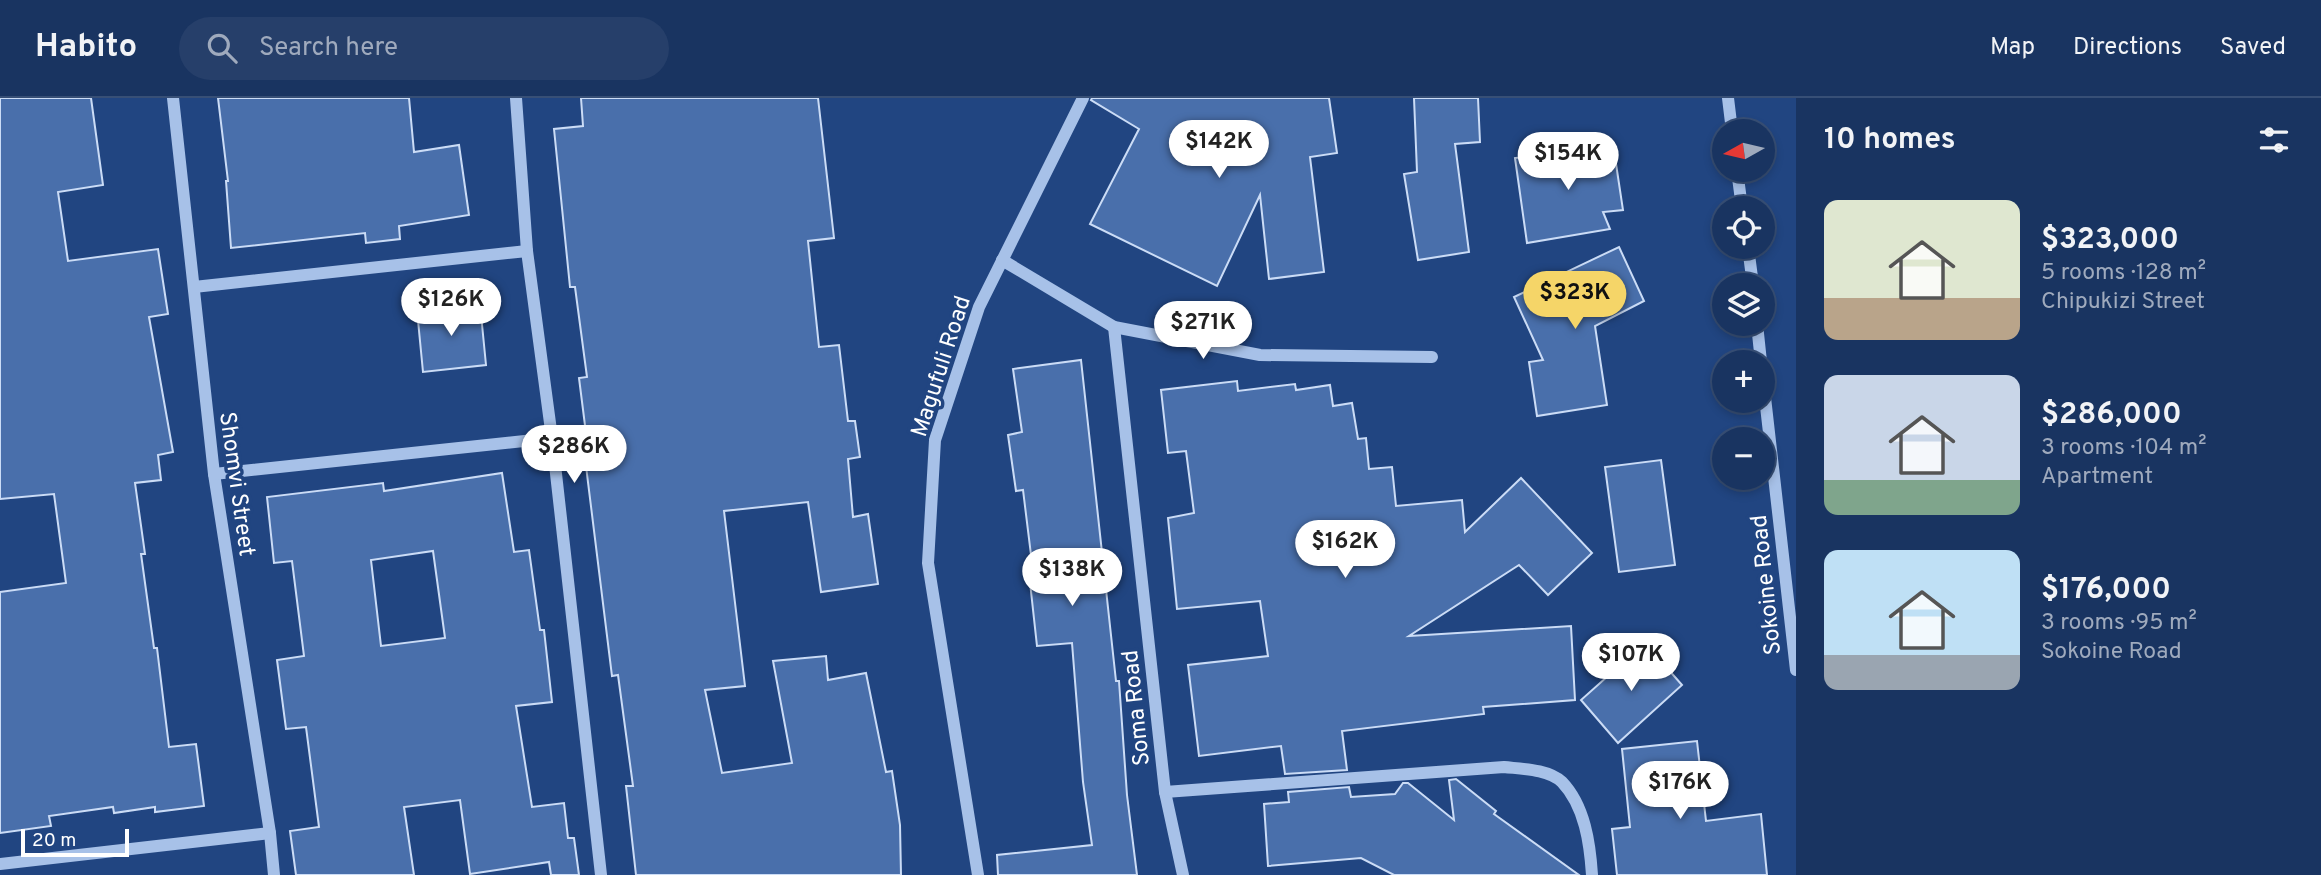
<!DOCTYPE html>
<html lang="en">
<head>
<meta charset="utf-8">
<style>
	body { margin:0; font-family:Overpass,sans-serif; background:#263f6a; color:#f1f3f6; height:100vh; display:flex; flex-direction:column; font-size:26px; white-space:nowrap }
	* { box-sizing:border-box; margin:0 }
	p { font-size:23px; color:#9faabd }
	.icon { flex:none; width:38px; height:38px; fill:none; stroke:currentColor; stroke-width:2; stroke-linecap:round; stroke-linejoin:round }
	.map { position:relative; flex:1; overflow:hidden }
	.panel { display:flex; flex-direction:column; background:#193461; width:525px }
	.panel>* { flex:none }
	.needle { width:46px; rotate:262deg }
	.tools { position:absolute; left:1712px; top:21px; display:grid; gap:14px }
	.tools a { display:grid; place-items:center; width:63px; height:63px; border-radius:50%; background:#193461; box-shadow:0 4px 10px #0003,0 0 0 2px #374f76; font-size:35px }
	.scale { position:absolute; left:21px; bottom:18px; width:108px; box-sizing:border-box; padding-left:7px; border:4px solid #fff; border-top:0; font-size:19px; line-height:24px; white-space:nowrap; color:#fff; -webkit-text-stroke:5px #214581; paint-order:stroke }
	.price { position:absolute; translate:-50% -60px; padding:0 16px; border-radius:24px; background:#fff; color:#222; font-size:23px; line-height:46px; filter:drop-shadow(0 2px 4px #0008) }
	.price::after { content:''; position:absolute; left:50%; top:42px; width:21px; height:16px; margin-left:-10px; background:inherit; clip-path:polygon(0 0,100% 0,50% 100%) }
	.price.active { background:#f5d568; color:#111 }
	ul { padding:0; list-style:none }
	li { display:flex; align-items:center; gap:21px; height:175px; padding:0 28px }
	li span { display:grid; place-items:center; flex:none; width:196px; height:140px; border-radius:14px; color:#555 }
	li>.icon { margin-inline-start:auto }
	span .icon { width:84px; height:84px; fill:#fffc; stroke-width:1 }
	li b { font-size:30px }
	h2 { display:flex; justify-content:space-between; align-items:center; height:84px; padding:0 28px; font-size:30px }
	header { display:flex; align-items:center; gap:42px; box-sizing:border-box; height:98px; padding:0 35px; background:#193461; border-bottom:2px solid #374f76 }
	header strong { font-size:33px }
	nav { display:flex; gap:38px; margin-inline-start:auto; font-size:24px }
	.search { width:490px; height:63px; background:#263f6a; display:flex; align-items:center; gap:18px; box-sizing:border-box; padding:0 24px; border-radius:38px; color:#9faabd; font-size:26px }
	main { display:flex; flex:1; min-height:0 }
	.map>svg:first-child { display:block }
	.building { fill:#496fab; stroke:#cbdcf6; stroke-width:2; fill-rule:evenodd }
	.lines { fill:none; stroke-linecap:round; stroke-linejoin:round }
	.minor { stroke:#a7c1e8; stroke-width:12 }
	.labels { text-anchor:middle; stroke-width:7; stroke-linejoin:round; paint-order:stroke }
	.street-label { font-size:23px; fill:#fff; stroke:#214581 }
</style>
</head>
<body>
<header>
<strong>Habito</strong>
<div class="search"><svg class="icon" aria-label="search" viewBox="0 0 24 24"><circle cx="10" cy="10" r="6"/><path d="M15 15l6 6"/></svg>Search here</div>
<nav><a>Map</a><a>Directions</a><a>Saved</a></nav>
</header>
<main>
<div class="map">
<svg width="1796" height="777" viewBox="0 0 1796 777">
	<rect width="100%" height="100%" fill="#214581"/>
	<g class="building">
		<path d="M0 0H91L103 87 58 94 68 163 158 151 168 216 149 219 173 354 158 357 161 382 135 385 145 456H141L154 550H157L169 649 196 646 204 708 155 714V709L114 715 113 709 49 718 51 728 0 735V494L66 485 54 396 0 401Z"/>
		<path d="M218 0H409L414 54 459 47 469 117 399 128 400 141 366 145 365 135 231 150 226 83H228Z"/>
		<path d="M581 0H818L834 140 808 143 819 249 839 247 848 323H855L860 359 848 361 853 419 868 416 878 486 821 494 808 404 724 413 745 588 705 592 722 675 792 665 773 563 826 558 828 582 866 575 886 674 892 673 900 727 901 777H636L626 688H633L618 577 612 578 585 360 589 359 579 280 587 279 575 189H570L554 31 583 28Z"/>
		<path d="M1092 0H1329L1337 55 1310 59 1324 174 1269 181 1260 97 1217 188 1090 126 1139 31 1091 2Z"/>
		<path d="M1414 0H1478L1480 44 1455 46 1469 154 1418 162 1404 76 1417 74Z"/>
		<path d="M1613 46 1623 112 1603 114 1610 131 1527 145 1515 60Z"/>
		<path d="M1619 149 1644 203 1595 228 1607 307 1537 318 1529 264 1543 262 1514 199Z"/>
		<path d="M480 206 486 267 423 274 417 212Z"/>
		<path d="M1081 262 1116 583H1119L1127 697 1137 777H998L997 757 1092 747 1083 684 1072 545 1037 548 1028 466 1032 465 1023 392 1016 393 1008 337 1022 334 1013 271Z"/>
		<path d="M1237 283 1238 293 1295 286 1296 292 1330 287 1333 308 1352 305 1358 341 1366 340 1369 371 1392 369 1396 408 1462 402 1465 434 1521 380 1592 455 1548 497 1519 467 1409 538 1571 528 1575 602 1483 609 1484 616 1342 633 1347 672 1285 676 1281 648 1199 658 1188 567 1268 558 1260 503 1177 511 1168 420 1194 415 1186 353 1168 355 1161 292Z"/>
		<path d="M1661 362 1675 467 1619 474 1605 369Z"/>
		<path d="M502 375 514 454 529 452 540 532H544L552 604 516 608 532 709 564 705 568 740H574L579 777H551L549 764 470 776 460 702 404 709 414 777H296L290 733 319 729 306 629 286 631 277 562 304 558 292 463 274 465 267 399 383 385 384 393ZM433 453 445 540 381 548 371 462Z"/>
		<path d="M1645 545 1682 587 1618 645 1581 602Z"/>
		<path d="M1697 643 1706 723 1761 716 1767 777H1617L1612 731 1630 729 1622 651Z"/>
		<path d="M1456 681 1496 713 1494 716 1579 777H1394L1361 760 1268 768 1264 706 1289 704 1288 694 1349 689 1351 699 1395 696 1403 685H1408L1454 722 1449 682Z"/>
	</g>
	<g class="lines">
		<g class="minor">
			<path d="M173 0 214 376 270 735 274 777"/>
			<path d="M516 0 527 153 552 340 601 777"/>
			<path d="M1728 0 1732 33"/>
			<path d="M1737 72 1742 110"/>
			<path d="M1748 149 1753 187"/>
			<path d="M1002 162 1114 229 1260 257 1432 259"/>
			<path d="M194 189 527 153"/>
			<path d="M1757 226 1761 264"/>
			<path d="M1114 229 1165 694 1183 777"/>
			<path d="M1762 273 1796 572"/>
			<path d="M214 376 552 340"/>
			<path d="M1165 694 1504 669C1522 671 1548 671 1562 684 1585 708 1590 746 1592 777"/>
			<path d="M0 766 270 735"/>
			<path d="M978 777 928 465 935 342 979 209 1083 0"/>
		</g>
	</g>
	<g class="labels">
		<g class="street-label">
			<text transform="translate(940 268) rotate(-72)" y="8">Magufuli Road</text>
			<text transform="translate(238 386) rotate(82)" y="8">Shomvi Street</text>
			<text transform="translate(1765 487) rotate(-96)" y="8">Sokoine Road</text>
			<text transform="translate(1135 610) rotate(-96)" y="8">Soma Road</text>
		</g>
	</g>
</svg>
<div class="tools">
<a><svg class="needle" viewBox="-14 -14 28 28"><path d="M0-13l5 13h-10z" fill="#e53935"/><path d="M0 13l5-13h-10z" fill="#9faabd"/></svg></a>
<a><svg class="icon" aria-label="locate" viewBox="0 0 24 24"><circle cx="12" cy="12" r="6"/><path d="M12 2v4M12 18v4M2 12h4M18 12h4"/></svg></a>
<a><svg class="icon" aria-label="layers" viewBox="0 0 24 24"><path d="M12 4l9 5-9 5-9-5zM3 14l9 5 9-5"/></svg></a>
<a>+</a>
<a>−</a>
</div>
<div class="scale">20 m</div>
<b class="price" style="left:1219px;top:82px">$142K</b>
<b class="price" style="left:1568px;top:94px">$154K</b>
<b class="price active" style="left:1575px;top:233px">$323K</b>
<b class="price" style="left:451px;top:240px">$126K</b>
<b class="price" style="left:1203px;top:263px">$271K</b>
<b class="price" style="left:574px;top:387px">$286K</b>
<b class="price" style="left:1345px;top:482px">$162K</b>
<b class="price" style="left:1072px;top:510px">$138K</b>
<b class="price" style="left:1631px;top:595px">$107K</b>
<b class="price" style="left:1680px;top:723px">$176K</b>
</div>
<section class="panel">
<h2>10 homes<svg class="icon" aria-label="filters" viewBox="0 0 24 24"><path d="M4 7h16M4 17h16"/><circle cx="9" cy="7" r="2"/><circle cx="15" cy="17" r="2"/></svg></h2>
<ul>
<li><span style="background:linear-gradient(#dfe7d0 70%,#b9a48a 0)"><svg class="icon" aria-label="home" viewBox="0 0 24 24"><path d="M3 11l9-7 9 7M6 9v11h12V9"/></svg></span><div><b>$323,000</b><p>5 rooms · 128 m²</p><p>Chipukizi Street</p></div></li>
<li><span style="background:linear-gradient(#c9d6e8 75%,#7fa58c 0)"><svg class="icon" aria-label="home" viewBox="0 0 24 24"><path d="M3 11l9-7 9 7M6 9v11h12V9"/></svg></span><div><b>$286,000</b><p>3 rooms · 104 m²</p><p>Apartment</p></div></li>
<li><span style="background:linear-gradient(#bfe0f5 75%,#9aa5b1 0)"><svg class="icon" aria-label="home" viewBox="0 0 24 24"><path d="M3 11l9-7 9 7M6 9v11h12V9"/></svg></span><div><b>$176,000</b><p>3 rooms · 95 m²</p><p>Sokoine Road</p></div></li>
</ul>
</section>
</main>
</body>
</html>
